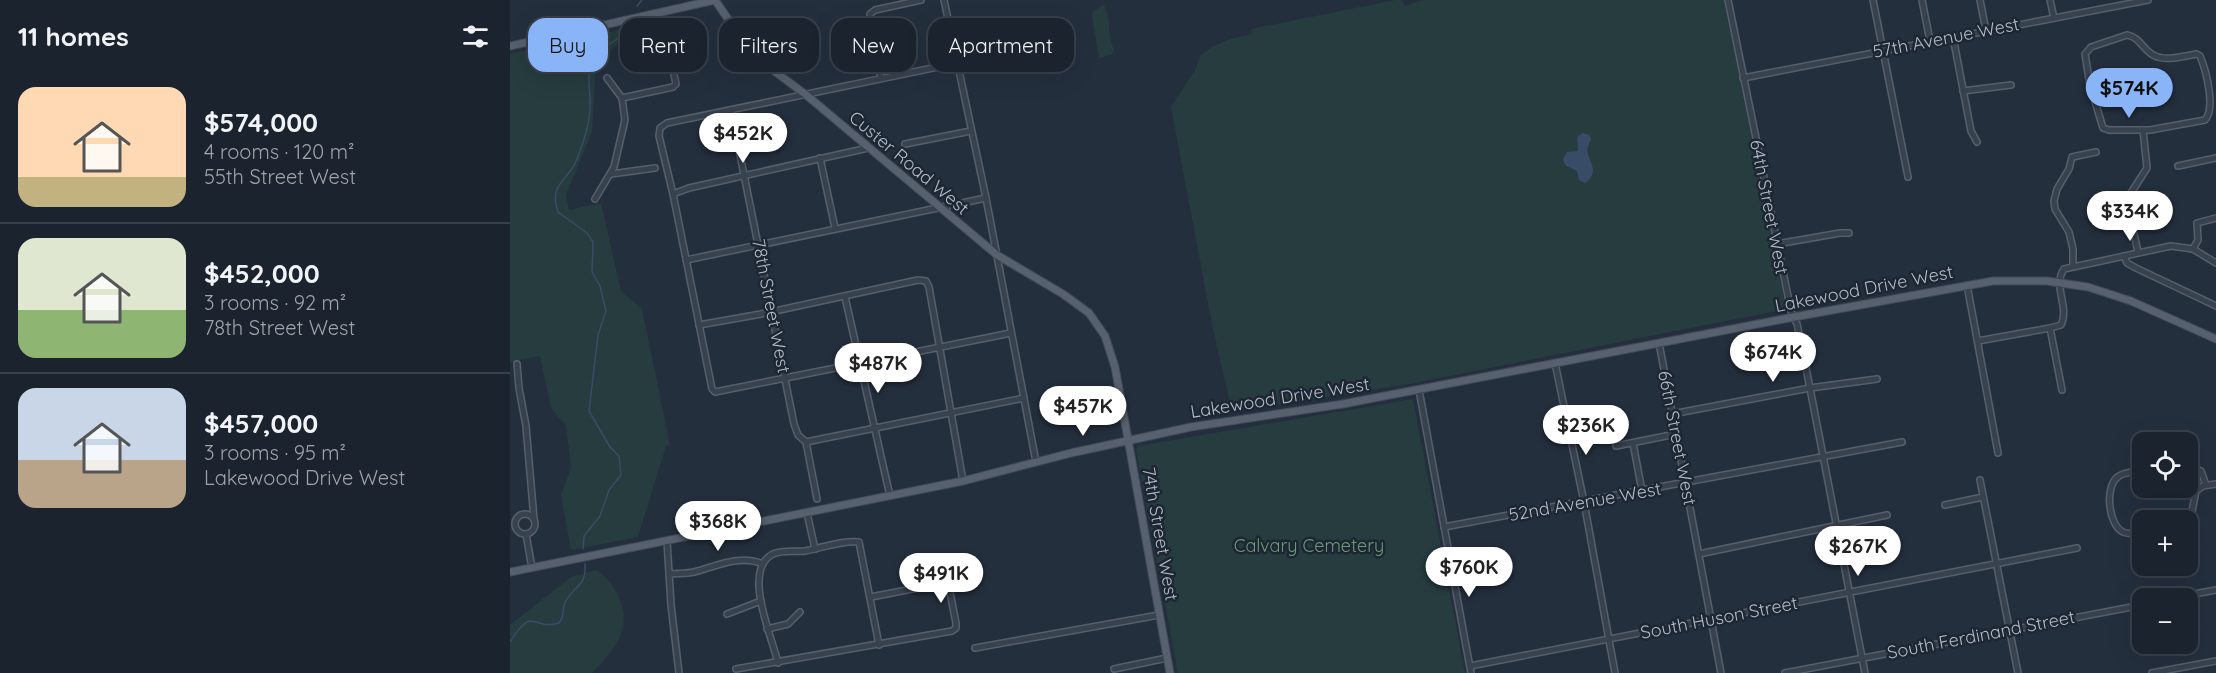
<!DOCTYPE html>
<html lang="en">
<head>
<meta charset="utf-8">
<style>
	body { margin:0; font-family:Quicksand,sans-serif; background:#282f3a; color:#f1f3f6; height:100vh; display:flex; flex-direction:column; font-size:22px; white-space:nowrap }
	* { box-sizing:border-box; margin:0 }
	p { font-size:20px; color:#a0a4aa }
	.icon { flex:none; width:33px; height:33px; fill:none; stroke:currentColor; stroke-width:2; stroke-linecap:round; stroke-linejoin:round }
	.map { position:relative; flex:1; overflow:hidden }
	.details { display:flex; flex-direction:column; background:#1b232e; width:510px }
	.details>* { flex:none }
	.hud { position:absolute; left:18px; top:18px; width:570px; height:54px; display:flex; gap:12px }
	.controls { position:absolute; left:1622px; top:432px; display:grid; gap:12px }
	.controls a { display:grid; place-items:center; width:66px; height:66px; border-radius:12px; background:#1b232e; box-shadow:0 6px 24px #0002,0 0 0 2px #39404a; font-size:30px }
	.price { position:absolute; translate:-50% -51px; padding:0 14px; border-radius:21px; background:#fff; color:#222; font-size:20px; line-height:39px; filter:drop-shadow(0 2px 3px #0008) }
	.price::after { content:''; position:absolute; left:50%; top:36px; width:18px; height:14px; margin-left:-9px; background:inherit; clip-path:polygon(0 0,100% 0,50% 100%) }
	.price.active { background:#8ab4f8; color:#111 }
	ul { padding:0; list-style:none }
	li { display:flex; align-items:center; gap:18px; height:150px; padding:0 18px }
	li+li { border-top:2px solid #39404a }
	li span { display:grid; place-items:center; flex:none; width:168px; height:120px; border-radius:18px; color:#555 }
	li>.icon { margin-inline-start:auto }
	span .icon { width:72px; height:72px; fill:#fffc; stroke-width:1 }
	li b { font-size:26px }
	h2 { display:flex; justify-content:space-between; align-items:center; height:72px; padding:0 18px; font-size:26px }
	.tag { padding:0 21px; border-radius:18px; background:#1b232e; box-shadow:0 6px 24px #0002,0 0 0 2px #39404a; font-size:21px; line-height:54px }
	.tag.active { background:#8ab4f8; color:#111 }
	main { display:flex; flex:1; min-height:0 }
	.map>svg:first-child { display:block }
	.green { fill:#263c3f }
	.water { fill:#394c67 }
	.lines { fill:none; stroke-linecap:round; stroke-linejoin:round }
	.stream { stroke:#394c67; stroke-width:1.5 }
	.minor-casing { stroke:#565f6c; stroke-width:8 }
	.major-casing { stroke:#414a57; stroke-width:9 }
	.minor { stroke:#38414e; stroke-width:5 }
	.major { stroke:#56606e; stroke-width:7 }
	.labels { text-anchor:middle; stroke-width:5; stroke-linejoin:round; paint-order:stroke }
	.street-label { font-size:18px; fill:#b4bcc9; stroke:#1d2633 }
	.park-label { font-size:18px; fill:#6b9a76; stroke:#1d2633 }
</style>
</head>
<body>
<main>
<section class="details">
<h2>11 homes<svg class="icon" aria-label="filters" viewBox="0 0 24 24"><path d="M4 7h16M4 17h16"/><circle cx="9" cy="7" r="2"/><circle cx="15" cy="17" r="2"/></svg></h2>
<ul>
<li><span style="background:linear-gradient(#ffd9b3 75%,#c2b280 0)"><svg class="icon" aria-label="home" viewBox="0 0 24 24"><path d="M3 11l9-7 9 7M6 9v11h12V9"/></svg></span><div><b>$574,000</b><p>4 rooms · 120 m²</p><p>55th Street West</p></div></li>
<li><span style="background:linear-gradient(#dfe7d0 60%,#8fb573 0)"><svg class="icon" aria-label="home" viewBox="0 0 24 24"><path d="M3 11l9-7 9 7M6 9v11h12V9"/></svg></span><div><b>$452,000</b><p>3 rooms · 92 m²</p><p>78th Street West</p></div></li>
<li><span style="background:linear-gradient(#c9d6e8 60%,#b9a48a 0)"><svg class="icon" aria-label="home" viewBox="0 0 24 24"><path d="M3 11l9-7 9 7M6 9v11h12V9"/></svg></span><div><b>$457,000</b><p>3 rooms · 95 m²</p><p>Lakewood Drive West</p></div></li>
</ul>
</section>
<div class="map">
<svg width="1706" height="673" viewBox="0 0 1706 673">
	<rect width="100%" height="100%" fill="#242f3e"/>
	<g class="green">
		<path d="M885 0H892L895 6 913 0H1214L1276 309 899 384 722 412 702 324 661 107 685 70 690 56 702 47 720 39 742 34 741 29Z"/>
		<path d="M594 5C602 21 597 35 604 50L602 54 591 58 589 57 582 15 583 11Z"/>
		<path d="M127 26 86 64 82 132 56 195 59 210 91 203 111 291 132 309 160 445 156 446 128 537 61 550 51 495 61 467 56 425 41 408 30 356 0 362V54Z"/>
		<path d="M903 399 955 673H668L626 450 628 446Z"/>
		<path d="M86 570C105 583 119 607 112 631 107 647 93 661 82 673H0V625L61 577Z"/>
	</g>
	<path class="water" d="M1073 133 1079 135 1081 139 1077 150C1080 164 1090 173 1075 183L1069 180 1067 171 1055 165 1053 159 1057 152 1068 151 1067 137Z"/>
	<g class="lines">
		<g class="stream">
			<path d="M127 6 132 0"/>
			<path d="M73 549 74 536 90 516 99 490 111 475 109 456 100 447 79 411 88 335 96 311 90 286 82 272 83 242 77 233 48 212C38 183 59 181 67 159 73 144 79 126 80 110 81 97 77 80 80 67 84 54 109 37 121 29"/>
			<path d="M0 642C24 604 21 631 49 623 56 614 51 608 56 601 65 585 77 585 75 564"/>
		</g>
		<g class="minor-casing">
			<g id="minor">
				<path d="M434 0 476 198 526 462"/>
				<path d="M1218 0 1281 311 1287 324 1292 347 1355 673"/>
				<path d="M1363 0 1398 177"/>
				<path d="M1412 0 1420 41"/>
				<path d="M1470 0 1476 31"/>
				<path d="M1540 0 1544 18"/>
				<path d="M1617 35C1630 37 1632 49 1643 55 1656 62 1674 56 1687 54L1690 56C1696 70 1706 108 1695 120L1640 130H1599L1593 128 1580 85 1575 54 1581 47Z"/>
				<path d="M1443 37 1461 131 1467 142"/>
				<path d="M447 63 157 123 150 128 149 136 163 194 202 389 205 392 501 333"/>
				<path d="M371 78 360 24V14L365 10 411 0"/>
				<path d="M1233 78 1638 0"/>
				<path d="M1453 91 1501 85"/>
				<path d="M112 98 163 87 166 84 156 36 146 27 141 15"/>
				<path d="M221 110 284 424 288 435 296 442 307 499"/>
				<path d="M395 144 461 131"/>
				<path d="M310 158 325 228"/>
				<path d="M1668 166 1706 158"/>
				<path d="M101 174 145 168"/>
				<path d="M163 194 179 188 358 148"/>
				<path d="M85 199 104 167 115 120 112 98 97 78"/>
				<path d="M1267 244 1330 233H1339"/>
				<path d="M1683 249 1688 240 1687 223 1706 218"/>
				<path d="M1628 252 1620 215 1619 196 1637 168 1633 130"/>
				<path d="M1614 256 1617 263 1626 268 1706 306"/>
				<path d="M176 260 476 198"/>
				<path d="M1563 266V249L1559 232 1545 209 1544 201 1547 189 1559 169 1562 157 1586 152"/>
				<path d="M1457 285 1488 453"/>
				<path d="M335 297 380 496"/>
				<path d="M189 325 251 314 408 280 416 281 419 287 453 481"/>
				<path d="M1468 341 1540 328"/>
				<path d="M1149 343 1211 673"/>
				<path d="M1045 363 1074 502 1105 673"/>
				<path d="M7 364 9 388 16 426 24 519"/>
				<path d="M909 390 961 673"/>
				<path d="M1552 390 1540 328 1551 325C1560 307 1542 286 1554 269L1661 246 1683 249 1706 263"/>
				<path d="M1162 414 1300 388 1367 379"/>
				<path d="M296 442 514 398"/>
				<path d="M1123 443 1132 491"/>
				<path d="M1106 446 1166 434"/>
				<path d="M1677 466 1691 471 1696 485"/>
				<path d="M1632 471C1625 472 1615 472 1609 476 1594 485 1598 525 1613 532 1619 535 1626 533 1632 532"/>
				<path d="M1470 480 1508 673"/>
				<path d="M1435 505 1473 497"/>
				<path d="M297 513 305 549"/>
				<circle cx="15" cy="524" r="10"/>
				<path d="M1677 522 1681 517 1686 491 1693 486 1706 484"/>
				<path d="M934 527 1392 442"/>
				<path d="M16 534 22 568"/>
				<path d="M157 541 161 605 169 673"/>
				<path d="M1189 554 1377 515"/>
				<path d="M160 574C167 573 176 574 184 572 207 566 230 554 253 564"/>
				<path d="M361 597 438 582 447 576 464 572 462 563"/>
				<path d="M1663 598 1706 590"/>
				<path d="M217 614 251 601"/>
				<path d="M257 629 278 624 290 612"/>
				<path d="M465 648 649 615"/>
				<path d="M268 663C263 639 231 570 263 554 272 550 284 552 295 551 311 548 333 540 349 542L369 645"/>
				<path d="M960 666 1567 548"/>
				<path d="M226 669 442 631 446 628V623L438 582"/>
				<path d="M604 669 657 658"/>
				<path d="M1275 673 1632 605"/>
				<path d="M1642 673 1706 661"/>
			</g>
		</g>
		<g class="major-casing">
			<g id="major">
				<path d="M205 0 233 41 256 65 295 94 487 255 553 294 579 313 595 336 605 367 660 673"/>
				<path d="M0 46 205 0"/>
				<path d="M0 572 453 481 561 453 681 427 833 404 1284 317 1483 281H1537L1578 287 1621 301 1706 339"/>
			</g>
		</g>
		<use href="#minor" class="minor"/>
		<use href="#major" class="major"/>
	</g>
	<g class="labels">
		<g class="street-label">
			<text transform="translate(1436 38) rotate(-11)" y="6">57th Avenue West</text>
			<text transform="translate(399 163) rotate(40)" y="6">Custer Road West</text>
			<text transform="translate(1259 207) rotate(79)" y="6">64th Street West</text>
			<text transform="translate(1354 289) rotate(-11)" y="6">Lakewood Drive West</text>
			<text transform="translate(261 306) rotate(79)" y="6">78th Street West</text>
			<text transform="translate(770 398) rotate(-9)" y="6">Lakewood Drive West</text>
			<text transform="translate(1167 438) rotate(79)" y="6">66th Street West</text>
			<text transform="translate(1075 502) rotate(-10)" y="6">52nd Avenue West</text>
			<text transform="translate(650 534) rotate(80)" y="6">74th Street West</text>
			<text transform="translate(1209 618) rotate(-11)" y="6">South Huson Street</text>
			<text transform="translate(1471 635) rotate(-11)" y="6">South Ferdinand Street</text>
		</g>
		<g class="park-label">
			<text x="799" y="552">Calvary Cemetery</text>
		</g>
	</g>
</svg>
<div class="controls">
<a><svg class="icon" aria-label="locate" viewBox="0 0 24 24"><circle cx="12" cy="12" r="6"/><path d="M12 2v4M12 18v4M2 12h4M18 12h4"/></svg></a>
<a>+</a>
<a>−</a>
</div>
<b class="price active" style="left:1619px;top:119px">$574K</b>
<b class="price" style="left:233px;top:164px">$452K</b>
<b class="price" style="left:1620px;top:242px">$334K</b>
<b class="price" style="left:1263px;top:383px">$674K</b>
<b class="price" style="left:368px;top:394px">$487K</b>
<b class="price" style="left:573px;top:437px">$457K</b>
<b class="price" style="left:1076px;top:456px">$236K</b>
<b class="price" style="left:208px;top:552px">$368K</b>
<b class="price" style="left:1348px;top:577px">$267K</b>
<b class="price" style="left:959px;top:598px">$760K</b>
<b class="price" style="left:431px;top:604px">$491K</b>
<div class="hud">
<a class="tag active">Buy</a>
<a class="tag">Rent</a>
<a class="tag">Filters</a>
<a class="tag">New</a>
<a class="tag">Apartment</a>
</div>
</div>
</main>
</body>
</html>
